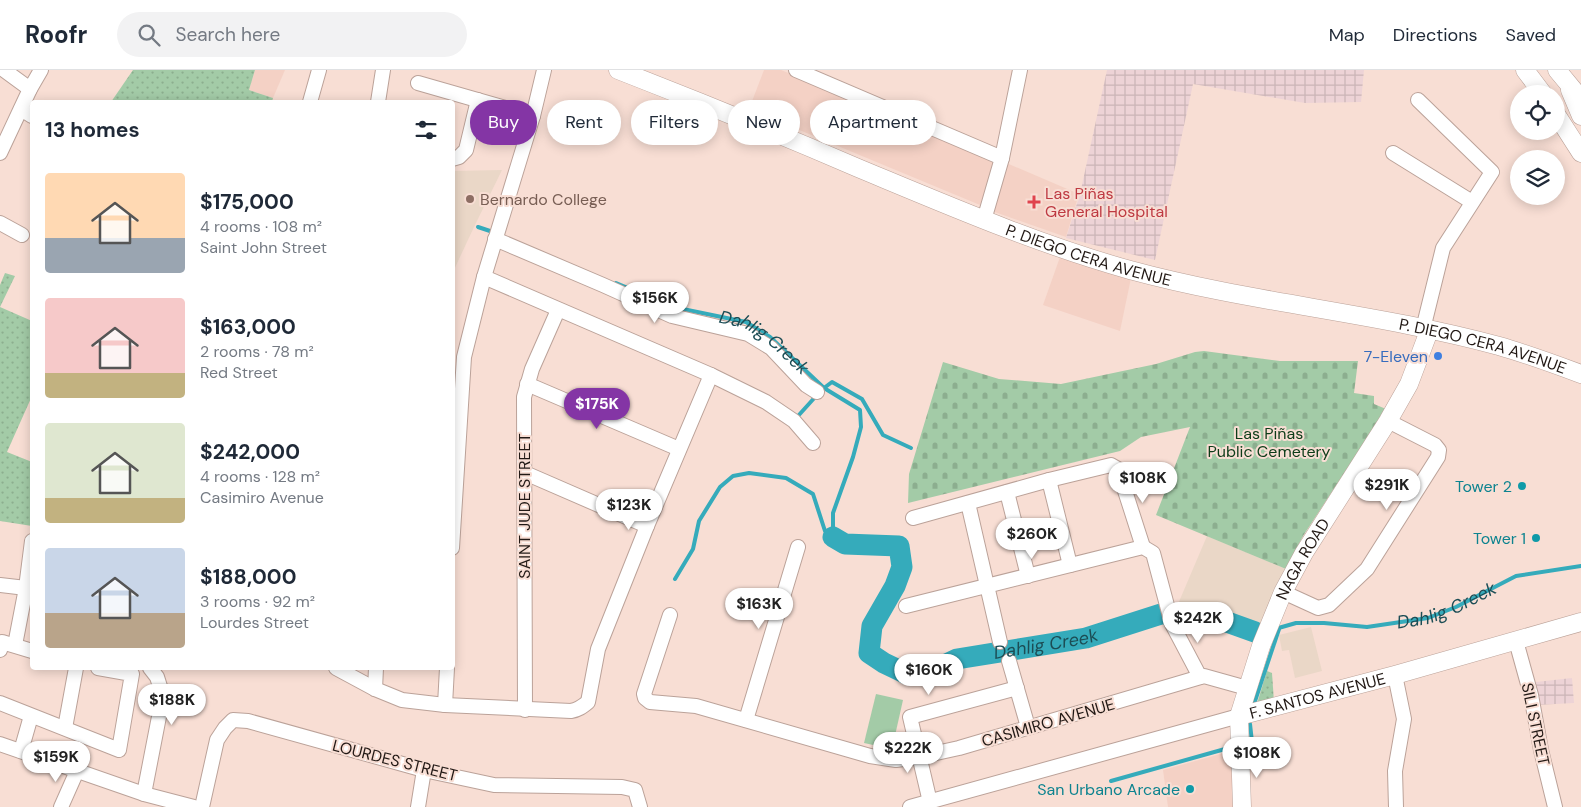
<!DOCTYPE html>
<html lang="en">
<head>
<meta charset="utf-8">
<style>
	body { margin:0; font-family:"DM Sans",sans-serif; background:#f2f2f3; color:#1f2937; height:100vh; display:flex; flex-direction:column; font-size:19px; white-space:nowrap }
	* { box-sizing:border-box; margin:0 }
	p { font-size:16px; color:#747a83 }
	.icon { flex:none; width:28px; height:28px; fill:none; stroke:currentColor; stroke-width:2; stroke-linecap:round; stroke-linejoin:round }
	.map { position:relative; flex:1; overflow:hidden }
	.panel { position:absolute; left:30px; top:30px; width:425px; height:570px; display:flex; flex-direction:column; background:#fff; border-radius:5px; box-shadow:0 2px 12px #0003 }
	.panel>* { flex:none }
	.guide { position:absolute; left:470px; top:30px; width:475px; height:45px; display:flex; gap:10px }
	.buttons { position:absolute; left:1510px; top:15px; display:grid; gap:10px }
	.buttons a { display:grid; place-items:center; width:55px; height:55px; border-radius:50%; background:#fff; box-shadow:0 2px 12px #0003; font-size:25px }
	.price { position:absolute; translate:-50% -42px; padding:0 11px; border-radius:18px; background:#fff; color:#222; font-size:16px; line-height:32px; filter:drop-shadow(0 1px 2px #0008) }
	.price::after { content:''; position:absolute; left:50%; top:30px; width:15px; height:11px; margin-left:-8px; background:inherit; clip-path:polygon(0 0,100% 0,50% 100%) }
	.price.current { background:#8435a5; color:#fff }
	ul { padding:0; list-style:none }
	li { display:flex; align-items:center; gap:15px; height:125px; padding:0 15px }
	li span { display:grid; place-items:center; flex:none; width:140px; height:100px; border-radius:5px; color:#555 }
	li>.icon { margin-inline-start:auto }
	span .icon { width:60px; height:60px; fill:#fffc; stroke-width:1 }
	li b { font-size:21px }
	h2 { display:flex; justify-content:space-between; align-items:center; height:60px; padding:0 15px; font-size:21px }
	.pill { padding:0 18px; border-radius:22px; background:#fff; box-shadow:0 2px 12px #0003; font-size:18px; line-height:45px }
	.pill.current { background:#8435a5; color:#fff }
	header { display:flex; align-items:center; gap:30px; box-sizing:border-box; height:70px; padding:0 25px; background:#fff; border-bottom:1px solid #e0e1e3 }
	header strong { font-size:24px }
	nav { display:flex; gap:28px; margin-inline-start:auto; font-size:18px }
	.search { width:350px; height:45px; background:#f2f2f3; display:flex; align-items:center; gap:12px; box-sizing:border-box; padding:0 18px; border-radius:28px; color:#747a83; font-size:19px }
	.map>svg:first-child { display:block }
	.built { fill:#f4d1c5 }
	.industrial { fill:url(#industrial-grid) }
	.education { fill:#ead7c7 }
	.grass { fill:url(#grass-dots) }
	.cemetery { fill:url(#cemetery-stones) }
	.garden { fill:#a3cba7 }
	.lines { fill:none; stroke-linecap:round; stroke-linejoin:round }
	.stream { stroke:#35abbb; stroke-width:4 }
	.river { stroke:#35abbb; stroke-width:21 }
	.minor-casing { stroke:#bba299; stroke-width:16 }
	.major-casing { stroke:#bba299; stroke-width:19 }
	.minor { stroke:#fff; stroke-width:14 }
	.major { stroke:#fff; stroke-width:18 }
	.education-dot { fill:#8d6e63; stroke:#f8ded4; stroke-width:2 }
	.health-dot { fill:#e0444e; stroke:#f8ded4; stroke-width:2 }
	.shop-dot { fill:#3f7fe0; stroke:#f8ded4; stroke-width:2 }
	.culture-dot { fill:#0f9aa8; stroke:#f8ded4; stroke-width:2 }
	.labels { text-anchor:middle; stroke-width:4; stroke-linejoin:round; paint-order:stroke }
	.health-label { font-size:16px; fill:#be3a42; stroke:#f8ded4; text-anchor:start }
	.education-label { font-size:16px; fill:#785e54; stroke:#f8ded4; text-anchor:start }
	.street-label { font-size:16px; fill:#221915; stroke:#f8ded4 }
	.shop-label { font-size:16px; fill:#366cbe; stroke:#f8ded4; text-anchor:end }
	.park-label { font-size:16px; fill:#0c3c18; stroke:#f8ded4 }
	.culture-label { font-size:16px; fill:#0d838f; stroke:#f8ded4; text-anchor:end }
	.water-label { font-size:18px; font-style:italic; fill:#1c4d55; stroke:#f8ded4 }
</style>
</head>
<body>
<header>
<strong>Roofr</strong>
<div class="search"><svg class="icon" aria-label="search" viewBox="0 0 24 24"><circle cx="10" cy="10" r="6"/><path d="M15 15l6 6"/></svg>Search here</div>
<nav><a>Map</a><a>Directions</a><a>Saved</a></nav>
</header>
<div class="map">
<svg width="1581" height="737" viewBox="0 0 1581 737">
	<defs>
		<pattern id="industrial-grid" width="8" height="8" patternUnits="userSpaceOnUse" patternTransform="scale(1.25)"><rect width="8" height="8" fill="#edd3d6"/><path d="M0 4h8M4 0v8" fill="none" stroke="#cbb5b7"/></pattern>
		<pattern id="grass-dots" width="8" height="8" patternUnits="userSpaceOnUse" patternTransform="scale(1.25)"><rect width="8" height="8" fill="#a3cba7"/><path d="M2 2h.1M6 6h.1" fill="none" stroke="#8cae8f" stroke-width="1.8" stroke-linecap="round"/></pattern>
		<pattern id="cemetery-stones" width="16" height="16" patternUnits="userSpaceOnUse" patternTransform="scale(1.25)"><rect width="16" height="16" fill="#a3cba7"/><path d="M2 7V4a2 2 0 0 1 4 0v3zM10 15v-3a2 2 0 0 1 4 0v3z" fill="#8cae8f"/></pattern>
	</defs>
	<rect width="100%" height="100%" fill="#f8ded4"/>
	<g class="built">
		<path d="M255 0H285L273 28 249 20Z"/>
		<path d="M764 0H781L996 88 980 135 749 39Z"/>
		<path d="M1004 92 1079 124 1066 167 989 140Z"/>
		<path d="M1060 187 1131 208 1120 261 1043 235Z"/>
		<path d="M1231 681 1234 737H1168L1163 700Z"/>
	</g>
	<g class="industrial">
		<path d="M1107 0H1364L1361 32 1305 33 1193 14 1155 190 1066 168 1080 124Z"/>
		<path d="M1572 608 1574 633 1537 635 1536 612Z"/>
	</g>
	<g class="education">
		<path d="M502 100 474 157 453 202V101Z"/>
		<path d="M1207 466 1286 499 1258 560 1178 534Z"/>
		<path d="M1311 557 1322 601 1295 608 1289 580 1282 581 1279 565Z"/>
	</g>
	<g class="grass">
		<path d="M133 0H255L249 20 273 28 272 32H111Z"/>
		<path d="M5 203 15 206 0 237 32 251V326L7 382 32 392V456L0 451V215Z"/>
		<path d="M1267 601 1272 603 1274 632 1256 637Z"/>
	</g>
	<path class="cemetery" d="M1204 281 1280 291H1358L1354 323 1374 326V334L1386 339 1303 466 1286 499 1156 445 1190 357 1141 367 1120 381 908 433 909 404 943 292 999 309 1061 314 1156 294 1195 282Z"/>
	<path class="garden" d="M876 624 903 630 892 679 864 673Z"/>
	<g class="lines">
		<g class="stream">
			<path d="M478 157 493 162"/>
			<path id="s1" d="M616 213 673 237 746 252 770 267 824 318 860 340 861 357 853 387 833 443V467"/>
			<path d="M824 318 832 312 862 329 883 365 911 378"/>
			<path d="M798 346 817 325"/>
			<path d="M675 509 693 479 699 451 720 417 733 406 749 403 786 408 813 424 825 461 833 467"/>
			<path id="s2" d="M1275 559 1296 553H1324L1367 557 1428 548 1456 537 1516 506 1581 496"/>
			<path d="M1253 637 1279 559"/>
			<path d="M1246 674 1252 672 1250 654"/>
			<path d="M1111 711 1225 679"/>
		</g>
		<path class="river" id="s3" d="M833 467 845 474 899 476 902 497 895 516 872 556 869 583 884 593 907 604 934 600 957 589 1086 568 1161 544 1202 543 1255 562"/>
		<g class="minor-casing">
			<g id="minor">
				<path d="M4 0 30 19"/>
				<path d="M796 0 1002 88"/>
				<path d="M418 13 533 46"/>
				<path d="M1418 30 1492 102 1443 178 1423 259"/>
				<path d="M310 32 319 0"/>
				<path d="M378 32 383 0"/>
				<path d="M21 39 32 46"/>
				<path d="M0 83 30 19 41 0"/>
				<path d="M1393 83 1472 132"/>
				<path d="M452 89 459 87 466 80 478 30"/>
				<path d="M984 150 1002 88 1020 0"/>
				<path d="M0 153 22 165"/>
				<path d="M495 169 603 215 672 246 748 264 771 278 806 315 817 322"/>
				<path d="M484 207 711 305 766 332 794 351 813 373"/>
				<path d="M527 314 679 379"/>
				<path d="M525 403 647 456"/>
				<path d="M1049 410 1070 495"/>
				<path d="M1007 422 1028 506"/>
				<path d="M968 433 1000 572"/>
				<path d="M913 448 1049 410 1111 395 1118 399 1143 477"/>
				<path d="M452 478 464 287 484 207 533 46 544 0"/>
				<path d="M0 515 26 518"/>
				<path d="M1283 522 1318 538 1329 535 1367 499 1438 387 1439 380 1435 375 1388 351"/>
				<path d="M906 536 1143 477 1153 483 1172 554 1200 607"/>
				<path d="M670 545 644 624 645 628 650 632 696 636 870 686 896 690 918 687 959 678 1204 606 1247 618"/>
				<path d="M1516 571 1531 625 1541 680 1555 737"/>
				<path d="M15 575 26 518 32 471"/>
				<path d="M0 580 2 572 32 581"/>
				<path d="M1009 591 1028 657"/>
				<path d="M336 598 375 619 402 630 445 635 571 641C578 640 582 637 588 632L598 579 647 456 711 305"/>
				<path d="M1395 605 1404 649 1395 701 1396 737"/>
				<path d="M375 619 376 598"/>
				<path d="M0 633 119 680 132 604 98 598"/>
				<path d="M445 635 447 598"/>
				<path d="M525 640 524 327 532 299 558 240"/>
				<path d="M746 650 798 477"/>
				<path d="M65 658 76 598"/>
				<path d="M0 674 144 724 194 737"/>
				<path d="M21 681 31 646"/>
				<path d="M144 724 163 626 157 607 150 598"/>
				<path d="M930 732 910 647 1017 618"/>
				<path d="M61 737 77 701"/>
				<path d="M202 737 217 670 225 658 233 650 248 651 424 700 494 715 622 717 635 720 640 737"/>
				<path d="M418 737 424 700"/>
				<path d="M910 737 1239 646"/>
			</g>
		</g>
		<g class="major-casing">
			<g id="major">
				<path id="s4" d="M618 0C698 31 779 64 858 98 947 135 1037 174 1130 200 1251 233 1378 243 1499 276 1527 284 1554 294 1581 304"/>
				<path d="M1525 0 1543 24"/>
				<path d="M1557 0 1581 29"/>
				<path d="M1570 20 1581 46"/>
				<path d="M1556 44 1581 83"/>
				<path id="s5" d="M1239 646 1395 605 1581 552"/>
				<path id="s6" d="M1242 737 1239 646 1261 576 1283 522 1304 483 1388 351 1409 314 1429 261"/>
			</g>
		</g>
		<use href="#minor" class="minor"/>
		<use href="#major" class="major"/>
	</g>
	<circle class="education-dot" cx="470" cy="129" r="5"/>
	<path class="health-dot" d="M1031.5 124.5h5v5h5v5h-5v5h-5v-5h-5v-5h5z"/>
	<circle class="shop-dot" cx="1438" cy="286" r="5"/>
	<g class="culture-dot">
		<circle cx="1522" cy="416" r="5"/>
		<circle cx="1536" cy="468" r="5"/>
		<circle cx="1190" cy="719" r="5"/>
	</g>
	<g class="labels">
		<g class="health-label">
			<text x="1045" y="129">Las Piñas<tspan x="1045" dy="18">General Hospital</tspan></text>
		</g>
		<g class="education-label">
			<text x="480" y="135">Bernardo College</text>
		</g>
		<g class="street-label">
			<text dy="6" stroke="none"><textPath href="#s4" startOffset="506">P. DIEGO CERA AVENUE</textPath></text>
			<text dy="6" stroke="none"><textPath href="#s4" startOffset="911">P. DIEGO CERA AVENUE</textPath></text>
			<text transform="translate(524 436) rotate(-90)" y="6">SAINT JUDE STREET</text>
			<text dy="6" stroke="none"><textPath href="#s6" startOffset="261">NAGA ROAD</textPath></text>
			<text dy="6" stroke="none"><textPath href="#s5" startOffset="81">F. SANTOS AVENUE</textPath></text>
			<text transform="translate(1048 652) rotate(-16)" y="6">CASIMIRO AVENUE</text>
			<text transform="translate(1536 654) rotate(78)" y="6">SILI STREET</text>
			<text transform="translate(395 690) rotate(14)" y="6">LOURDES STREET</text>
		</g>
		<g class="shop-label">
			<text x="1428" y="292">7-Eleven</text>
		</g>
		<g class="park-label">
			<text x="1269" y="369">Las Piñas<tspan x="1269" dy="18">Public Cemetery</tspan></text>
		</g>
		<g class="culture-label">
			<text x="1512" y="422">Tower 2</text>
			<text x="1526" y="474">Tower 1</text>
			<text x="1180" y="725">San Urbano Arcade</text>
		</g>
		<g class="water-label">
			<text dy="6" stroke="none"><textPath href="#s1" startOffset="162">Dahlig Creek</textPath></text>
			<text dy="6" stroke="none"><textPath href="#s2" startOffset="176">Dahlig Creek</textPath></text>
			<text dy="6" stroke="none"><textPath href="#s3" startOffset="369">Dahlig Creek</textPath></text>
		</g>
	</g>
</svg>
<div class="buttons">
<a><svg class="icon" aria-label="locate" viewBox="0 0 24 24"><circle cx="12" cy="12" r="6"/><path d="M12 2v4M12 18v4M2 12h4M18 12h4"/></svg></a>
<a><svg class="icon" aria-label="layers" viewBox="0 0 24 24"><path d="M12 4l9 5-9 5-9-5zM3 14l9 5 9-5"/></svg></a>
</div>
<b class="price" style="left:655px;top:254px">$156K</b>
<b class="price current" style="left:597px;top:360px">$175K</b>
<b class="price" style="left:1143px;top:434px">$108K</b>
<b class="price" style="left:1387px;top:441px">$291K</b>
<b class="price" style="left:629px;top:461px">$123K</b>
<b class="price" style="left:1032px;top:490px">$260K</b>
<b class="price" style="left:759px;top:560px">$163K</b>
<b class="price" style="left:1198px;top:574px">$242K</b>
<b class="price" style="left:929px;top:626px">$160K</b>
<b class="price" style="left:172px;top:656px">$188K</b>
<b class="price" style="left:908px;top:704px">$222K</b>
<b class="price" style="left:1257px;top:709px">$108K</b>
<b class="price" style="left:56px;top:713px">$159K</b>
<div class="guide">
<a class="pill current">Buy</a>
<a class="pill">Rent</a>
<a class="pill">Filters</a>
<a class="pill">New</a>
<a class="pill">Apartment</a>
</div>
<section class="panel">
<h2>13 homes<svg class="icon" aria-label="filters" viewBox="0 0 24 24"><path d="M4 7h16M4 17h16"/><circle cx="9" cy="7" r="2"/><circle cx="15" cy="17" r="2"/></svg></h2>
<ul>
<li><span style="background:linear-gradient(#ffd9b3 65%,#9aa5b1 0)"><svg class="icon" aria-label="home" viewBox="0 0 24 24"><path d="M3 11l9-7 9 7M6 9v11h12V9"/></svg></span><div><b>$175,000</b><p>4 rooms · 108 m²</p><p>Saint John Street</p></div></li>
<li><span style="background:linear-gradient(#f6c9c9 75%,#c2b280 0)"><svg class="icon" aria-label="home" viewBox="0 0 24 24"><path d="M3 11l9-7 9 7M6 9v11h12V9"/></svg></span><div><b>$163,000</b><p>2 rooms · 78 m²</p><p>Red Street</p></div></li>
<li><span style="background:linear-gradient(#dfe7d0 75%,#c2b280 0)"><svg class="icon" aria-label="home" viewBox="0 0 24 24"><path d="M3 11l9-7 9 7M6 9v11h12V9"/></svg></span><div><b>$242,000</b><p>4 rooms · 128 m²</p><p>Casimiro Avenue</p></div></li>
<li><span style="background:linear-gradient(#c9d6e8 65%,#b9a48a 0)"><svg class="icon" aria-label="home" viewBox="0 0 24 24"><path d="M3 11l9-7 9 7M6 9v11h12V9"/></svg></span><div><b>$188,000</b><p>3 rooms · 92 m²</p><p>Lourdes Street</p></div></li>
</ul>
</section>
</div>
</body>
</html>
